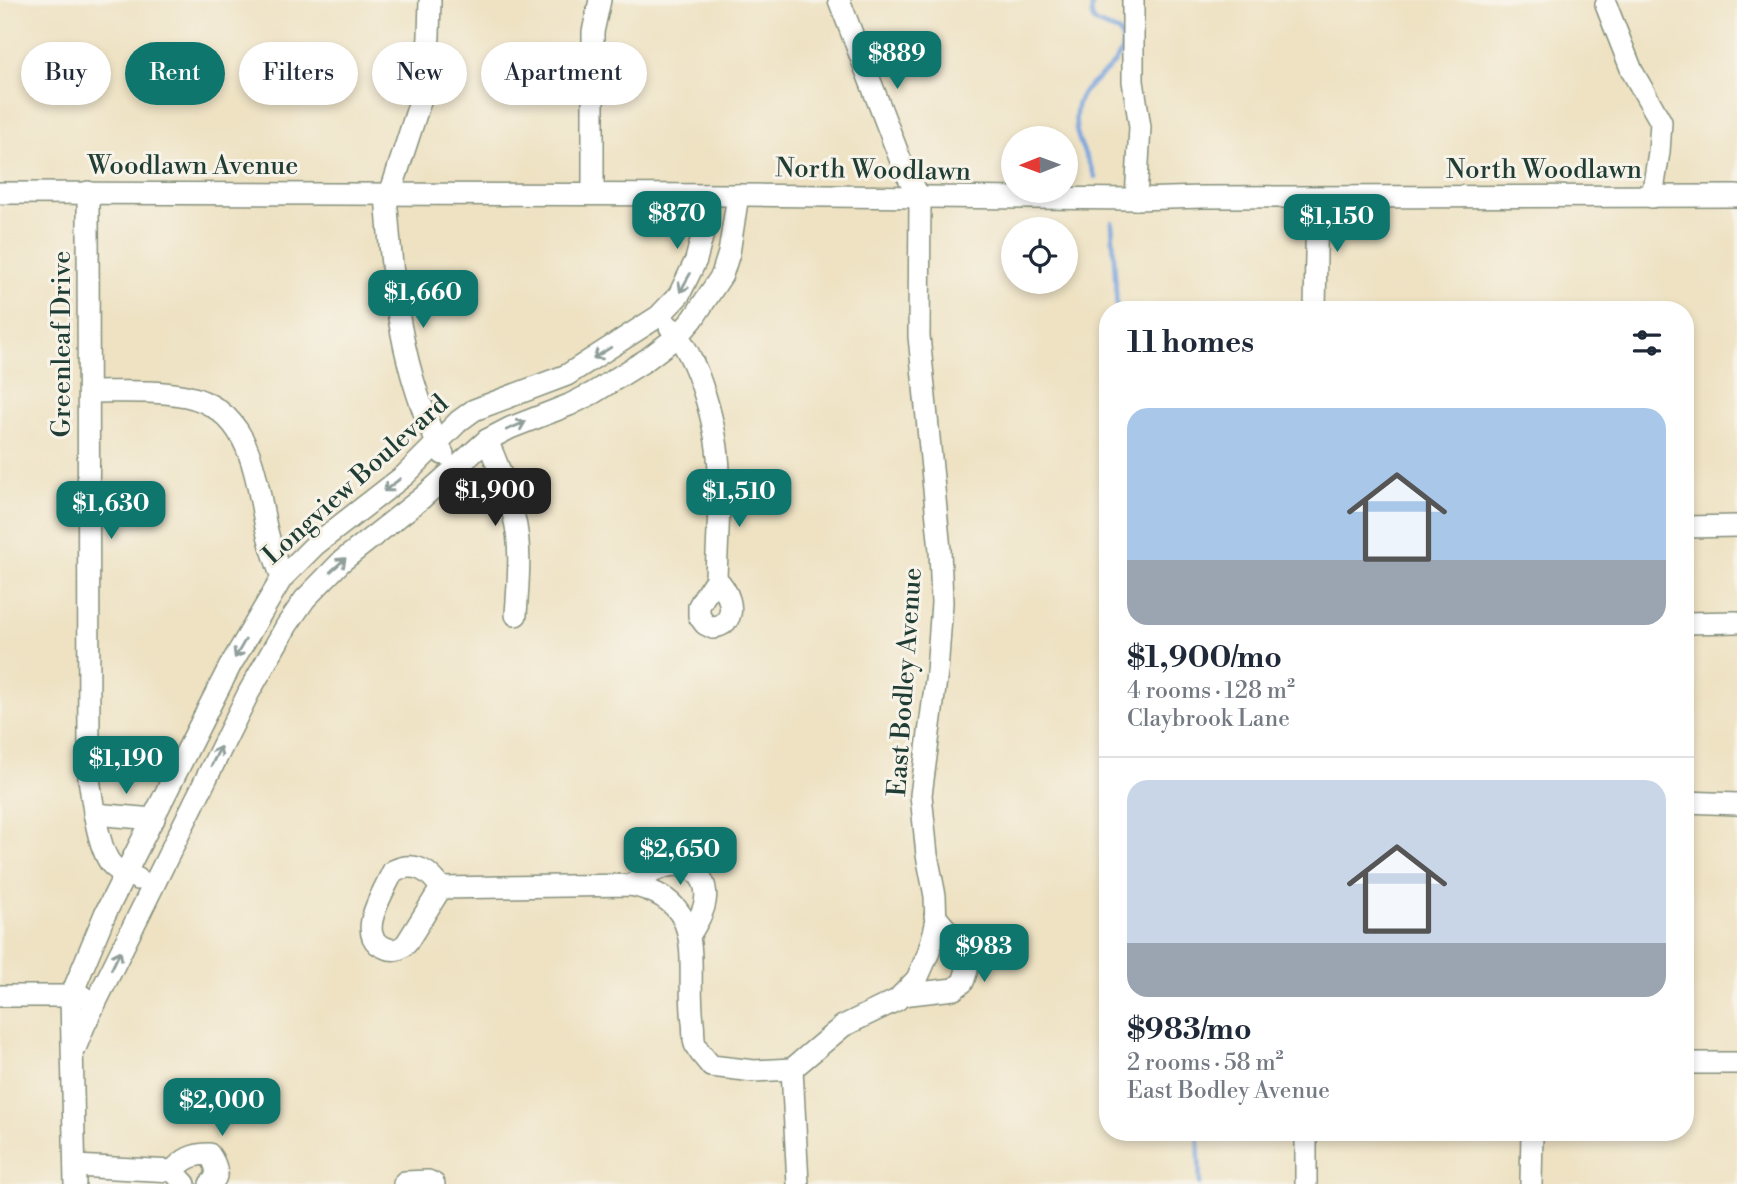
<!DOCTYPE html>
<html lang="en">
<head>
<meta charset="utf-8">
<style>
	body { margin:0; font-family:"Libre Bodoni",serif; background:#f6f6f7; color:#1f2937; height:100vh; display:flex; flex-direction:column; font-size:26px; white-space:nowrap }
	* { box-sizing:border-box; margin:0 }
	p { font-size:23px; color:#747a83 }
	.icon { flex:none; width:38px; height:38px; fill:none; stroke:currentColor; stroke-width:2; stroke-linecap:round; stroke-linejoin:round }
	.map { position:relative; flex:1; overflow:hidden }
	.sheet { position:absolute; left:1099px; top:301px; width:595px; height:840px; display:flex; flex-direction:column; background:#fff; border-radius:28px; box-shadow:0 4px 10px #0003 }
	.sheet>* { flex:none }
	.hud { position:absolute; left:21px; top:42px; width:665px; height:63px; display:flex; gap:14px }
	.needle { width:46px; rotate:269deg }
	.tools { position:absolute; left:1001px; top:126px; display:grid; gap:14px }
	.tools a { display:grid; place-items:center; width:77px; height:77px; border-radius:50%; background:#fff; box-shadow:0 4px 10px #0003; font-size:35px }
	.price { position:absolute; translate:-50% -60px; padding:0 16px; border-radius:14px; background:#0f766e; color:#fff; font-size:23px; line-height:46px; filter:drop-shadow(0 2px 4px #0008) }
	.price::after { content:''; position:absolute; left:50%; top:42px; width:21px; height:16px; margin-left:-10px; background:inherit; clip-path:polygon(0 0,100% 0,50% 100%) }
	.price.active { background:#222; color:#fff }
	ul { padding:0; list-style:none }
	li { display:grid; align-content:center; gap:14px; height:371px; padding:0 28px }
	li+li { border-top:2px solid #e0e1e3 }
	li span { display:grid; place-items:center; height:217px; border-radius:21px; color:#555 }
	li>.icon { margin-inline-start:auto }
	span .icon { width:126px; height:126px; fill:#fffc; stroke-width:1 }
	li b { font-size:30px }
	h2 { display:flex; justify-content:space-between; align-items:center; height:84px; padding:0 28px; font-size:30px }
	.tag { padding:0 24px; border-radius:32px; background:#fff; box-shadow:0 4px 10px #0003; font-size:24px; line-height:63px }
	.tag.active { background:#0f766e; color:#fff }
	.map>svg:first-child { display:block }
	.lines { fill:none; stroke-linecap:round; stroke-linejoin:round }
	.stream { stroke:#73a1dc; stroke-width:4.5 }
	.minor-casing { stroke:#86907c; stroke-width:24 }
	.minor { stroke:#fff; stroke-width:21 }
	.oneway { stroke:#8f9e9a }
	.labels { text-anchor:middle; stroke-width:6; stroke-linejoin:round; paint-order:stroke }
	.street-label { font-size:26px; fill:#1f3d34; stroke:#f7f3e8 }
</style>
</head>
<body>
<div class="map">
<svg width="1737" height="1184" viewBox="0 0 1737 1184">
	<rect width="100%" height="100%" fill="#f7f3e8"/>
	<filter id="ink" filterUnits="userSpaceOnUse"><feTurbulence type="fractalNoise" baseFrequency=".0143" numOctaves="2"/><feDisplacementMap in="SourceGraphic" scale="14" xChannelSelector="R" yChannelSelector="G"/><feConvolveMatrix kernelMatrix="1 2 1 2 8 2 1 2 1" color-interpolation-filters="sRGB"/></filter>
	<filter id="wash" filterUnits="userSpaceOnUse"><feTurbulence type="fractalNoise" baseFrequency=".00686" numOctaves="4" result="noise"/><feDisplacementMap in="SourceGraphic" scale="28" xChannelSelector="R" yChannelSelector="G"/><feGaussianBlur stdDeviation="1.57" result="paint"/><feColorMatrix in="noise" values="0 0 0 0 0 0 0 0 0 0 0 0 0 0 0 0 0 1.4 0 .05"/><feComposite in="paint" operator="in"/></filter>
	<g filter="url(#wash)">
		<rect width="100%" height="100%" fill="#eee2c3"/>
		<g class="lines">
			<g class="stream">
				<path d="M1093 0C1087 28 1100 23 1119 32 1135 57 1094 78 1083 93 1079 99 1076 107 1076 114 1073 138 1087 155 1095 177"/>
				<path d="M1112 222 1117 310"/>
				<path d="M1198 1132 1200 1184"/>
			</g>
		</g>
	</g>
	<g filter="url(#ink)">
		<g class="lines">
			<g class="minor-casing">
				<g id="minor">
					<path d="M1133 0V81L1140 127 1136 199"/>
					<path d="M1606 5 1632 71 1661 122 1659 152 1652 197"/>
					<path d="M88 192 89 778C92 799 98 852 113 866 119 872 130 875 138 879"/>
					<path d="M0 193 738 195 1136 199 1203 197 1737 196"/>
					<path d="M386 194C392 282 400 374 443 454"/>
					<path d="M390 194 425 86 429 36 430 0"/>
					<path d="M593 194V32L600 0"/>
					<path d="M1315 310 1317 198"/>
					<path d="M670 327C699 356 718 432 719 472 720 508 717 544 716 579 727 589 738 612 724 623 721 626 717 626 713 628L705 624 699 616V606L704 597 716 579"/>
					<path d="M90 392C121 392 155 390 186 396 251 410 255 474 266 527 270 545 276 561 282 578"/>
					<path d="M487 440C498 465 508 491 514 517 522 548 518 583 516 615"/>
					<path d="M1685 527 1737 526"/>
					<path d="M1685 623 1737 622"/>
					<path d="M1685 802 1737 804"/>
					<path d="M94 814 154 819"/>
					<path d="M631 885C641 879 653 870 664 867 695 859 714 883 702 912 699 920 694 928 689 936"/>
					<path d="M441 888 406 944C399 950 394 951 386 948 353 937 384 892 393 871 414 861 429 870 441 888L631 885C711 902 685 962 693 1022 694 1029 693 1038 695 1044 698 1052 707 1060 711 1066L754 1071 792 1069"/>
					<path d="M902 995 954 989 963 982 967 970 959 944 935 916"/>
					<path d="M0 996H82"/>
					<path d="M76 1046 84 1026 249 692 287 625 305 599 342 561 422 498 487 440 510 428 569 405 593 393 646 360 679 335 693 319 722 275 729 253 738 195"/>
					<path d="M1685 1063H1737"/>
					<path d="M792 1069 843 1026 897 1000 917 979 928 954 936 925 935 896 927 855 921 795 937 672 942 603 940 550 919 336 920 198 904 169 839 0"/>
					<path d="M792 1069 798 1184"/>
					<path d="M75 1166 173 1171 185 1184"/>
					<path d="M173 1171C183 1159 193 1154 209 1154 216 1164 221 1176 210 1184"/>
					<path d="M75 1184 71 996 105 914 209 707 230 666 282 578 315 545 405 475 459 421 474 410 567 375 659 316 679 295 696 260 703 233 706 195"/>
					<path d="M404 1184 405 1182 428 1181 434 1184"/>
					<path d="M1306 1184V1132"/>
					<path d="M1531 1184 1532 1132"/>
				</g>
			</g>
			<use href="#minor" class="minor"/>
		</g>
		<defs><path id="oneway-shaft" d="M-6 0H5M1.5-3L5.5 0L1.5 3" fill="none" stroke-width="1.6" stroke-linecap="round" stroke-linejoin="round" transform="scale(1.75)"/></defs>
		<g class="oneway">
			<use href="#oneway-shaft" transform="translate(685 283) rotate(119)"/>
			<use href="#oneway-shaft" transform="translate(602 353) rotate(148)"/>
			<use href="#oneway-shaft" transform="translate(516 426) rotate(-23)"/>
			<use href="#oneway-shaft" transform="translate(392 485) rotate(142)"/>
			<use href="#oneway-shaft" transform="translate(338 565) rotate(-42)"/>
			<use href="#oneway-shaft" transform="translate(240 649) rotate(120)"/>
			<use href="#oneway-shaft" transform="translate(216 756) rotate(-64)"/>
			<use href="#oneway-shaft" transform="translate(116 960) rotate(-64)"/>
		</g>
	</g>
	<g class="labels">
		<g class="street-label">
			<text x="193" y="174">Woodlawn Avenue</text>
			<text transform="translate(873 169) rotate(1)" y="9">North Woodlawn</text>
			<text x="1544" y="178">North Woodlawn</text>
			<text transform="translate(61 344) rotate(-90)" y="9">Greenleaf Drive</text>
			<text transform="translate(355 479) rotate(-42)" y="9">Longview Boulevard</text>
			<text transform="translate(904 682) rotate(-86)" y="9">East Bodley Avenue</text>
		</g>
	</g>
</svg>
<div class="tools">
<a><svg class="needle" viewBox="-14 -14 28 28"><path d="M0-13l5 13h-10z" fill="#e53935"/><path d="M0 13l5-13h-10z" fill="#747a83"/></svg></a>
<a><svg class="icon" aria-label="locate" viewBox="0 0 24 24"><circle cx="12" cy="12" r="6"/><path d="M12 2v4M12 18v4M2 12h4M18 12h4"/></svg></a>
</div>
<b class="price" style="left:897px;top:91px">$889</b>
<b class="price" style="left:677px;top:251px">$870</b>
<b class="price" style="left:1337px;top:254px">$1,150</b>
<b class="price" style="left:423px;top:330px">$1,660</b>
<b class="price active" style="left:495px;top:528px">$1,900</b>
<b class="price" style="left:739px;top:529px">$1,510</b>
<b class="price" style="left:111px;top:541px">$1,630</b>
<b class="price" style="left:126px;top:796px">$1,190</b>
<b class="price" style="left:680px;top:887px">$2,650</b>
<b class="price" style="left:984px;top:984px">$983</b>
<b class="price" style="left:222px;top:1138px">$2,000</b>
<div class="hud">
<a class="tag">Buy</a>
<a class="tag active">Rent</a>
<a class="tag">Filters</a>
<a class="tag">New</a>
<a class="tag">Apartment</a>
</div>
<section class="sheet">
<h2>11 homes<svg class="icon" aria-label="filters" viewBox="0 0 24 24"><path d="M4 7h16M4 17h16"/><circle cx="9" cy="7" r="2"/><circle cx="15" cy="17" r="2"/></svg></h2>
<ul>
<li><span style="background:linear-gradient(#a9c7e8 70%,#9aa5b1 0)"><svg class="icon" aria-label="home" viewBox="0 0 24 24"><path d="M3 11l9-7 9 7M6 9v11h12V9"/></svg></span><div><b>$1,900/mo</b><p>4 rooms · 128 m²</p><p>Claybrook Lane</p></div></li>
<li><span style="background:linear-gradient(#c9d6e8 75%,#9aa5b1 0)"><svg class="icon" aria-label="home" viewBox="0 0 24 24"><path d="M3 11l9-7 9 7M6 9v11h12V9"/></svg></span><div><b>$983/mo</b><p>2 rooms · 58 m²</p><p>East Bodley Avenue</p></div></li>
</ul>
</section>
</div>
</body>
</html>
